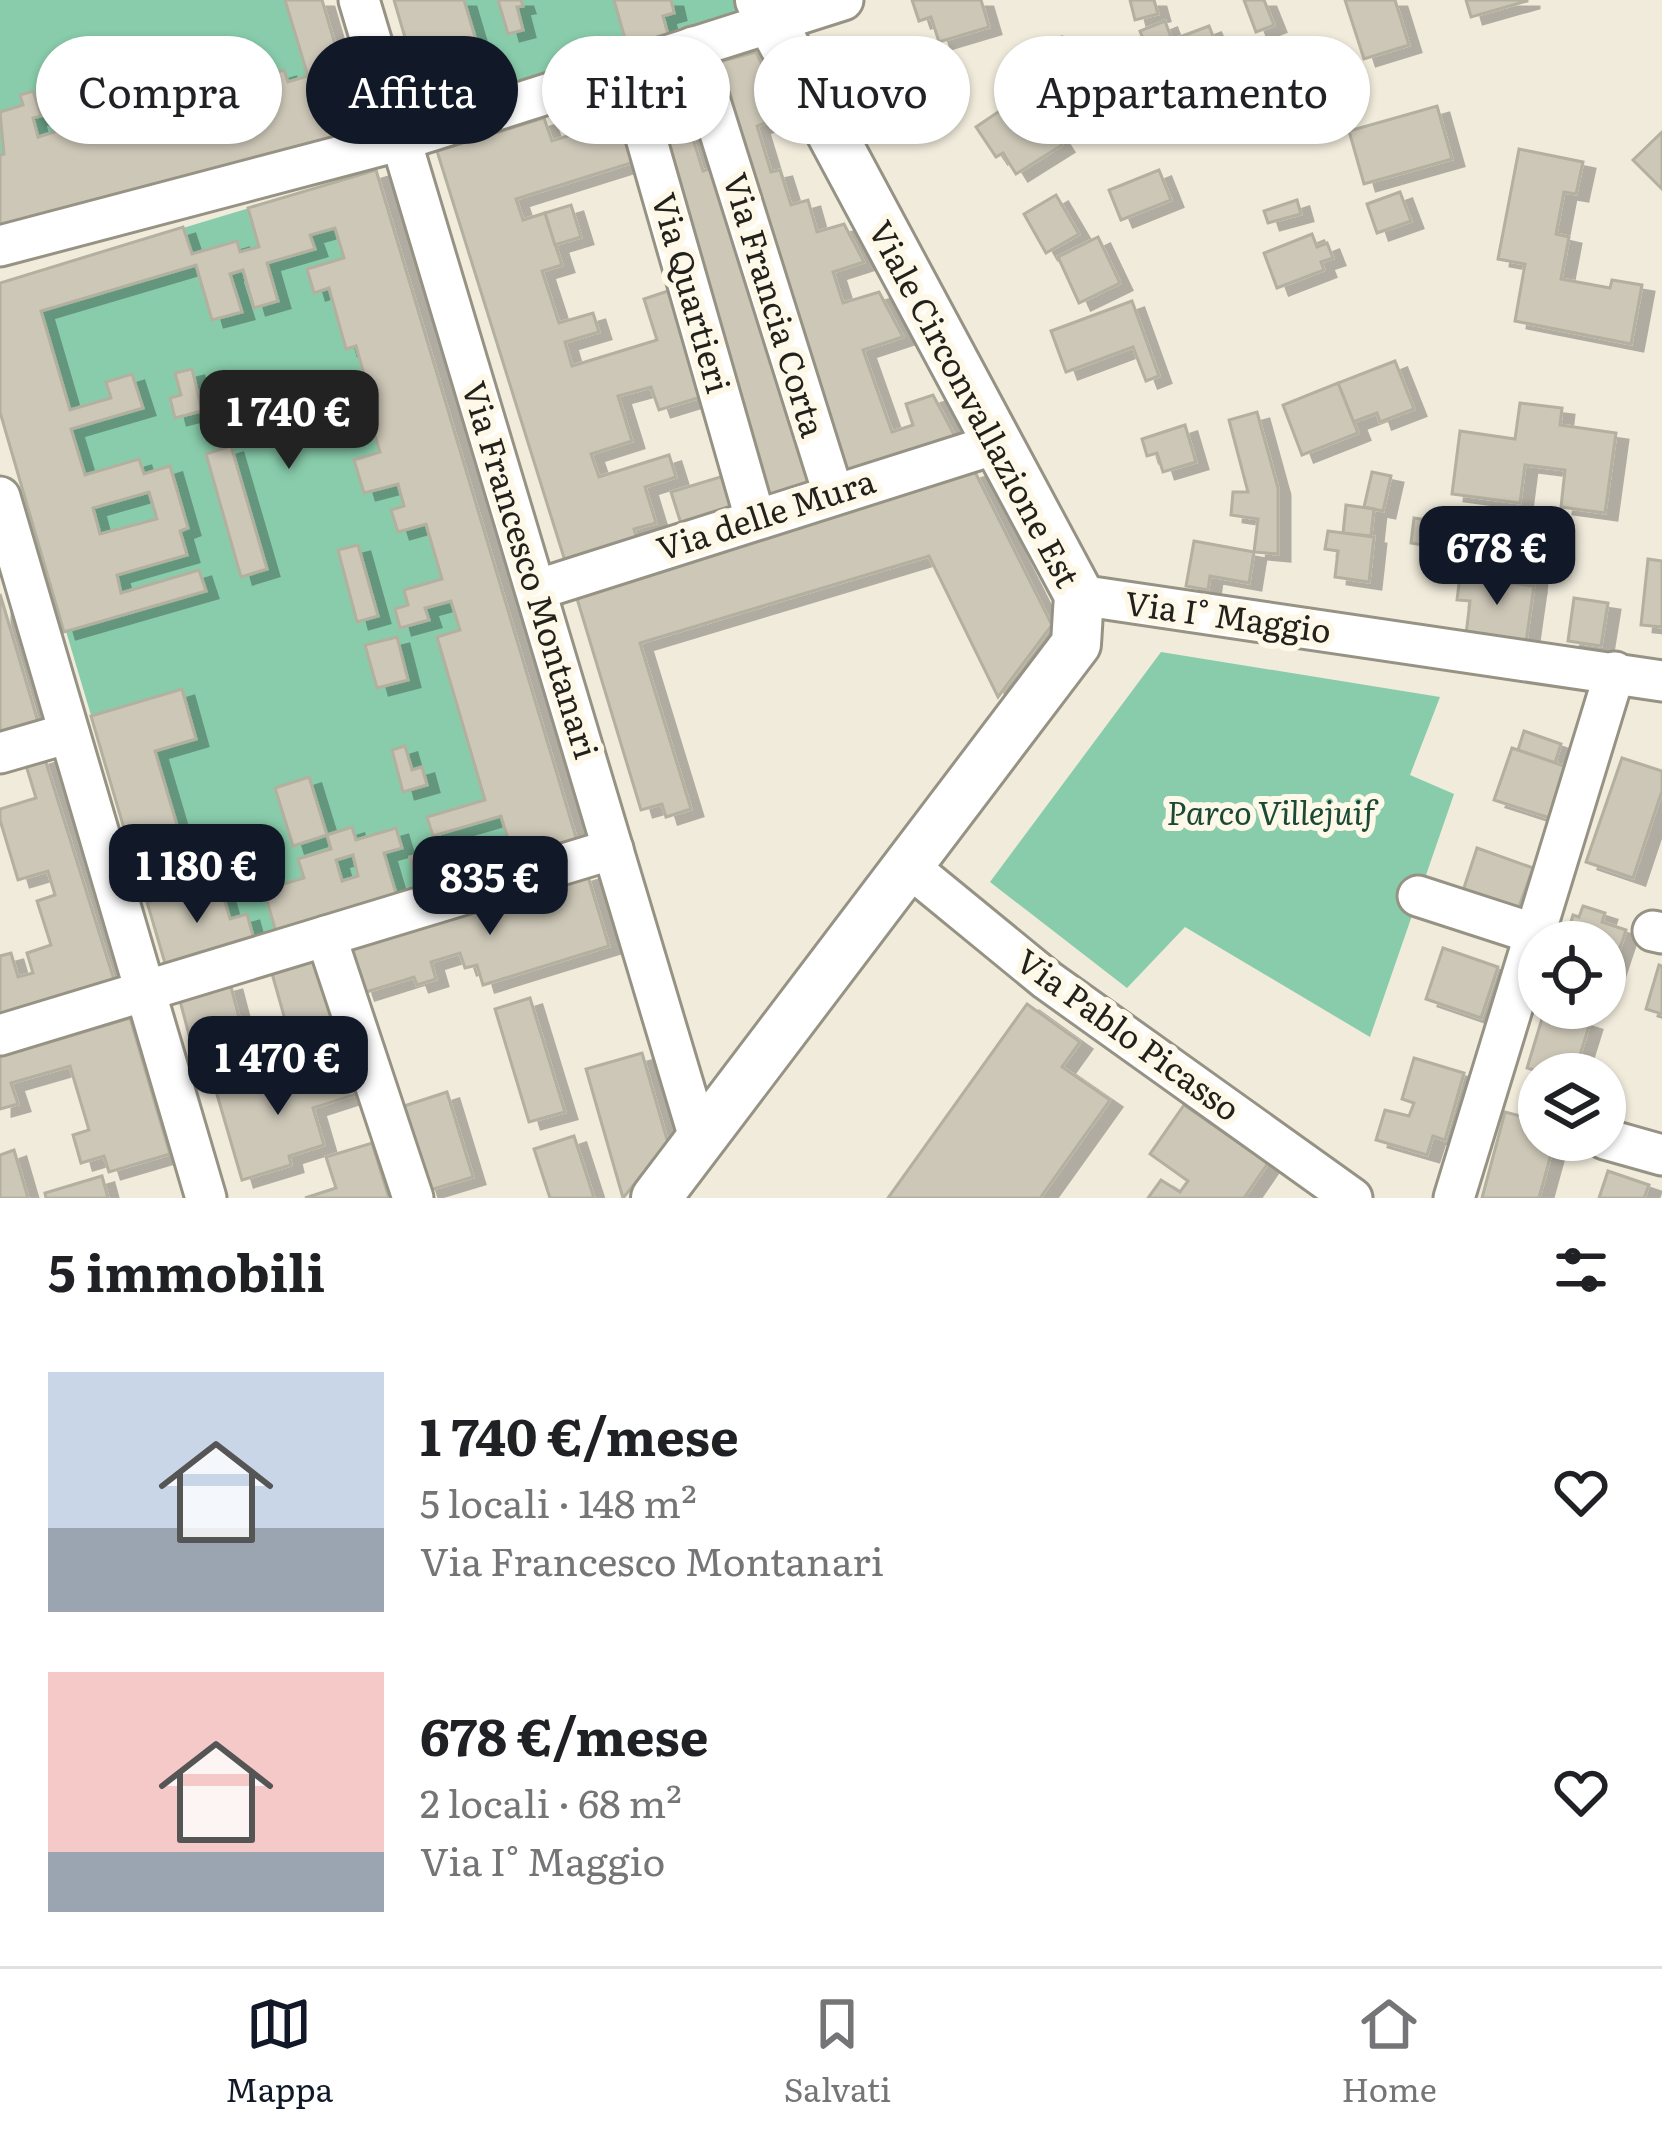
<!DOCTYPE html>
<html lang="it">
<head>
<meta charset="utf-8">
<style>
	body { margin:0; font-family:Literata,serif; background:#f2f2f2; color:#202124; height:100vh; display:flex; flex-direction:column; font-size:45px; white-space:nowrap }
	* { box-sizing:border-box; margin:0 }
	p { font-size:39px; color:#757577 }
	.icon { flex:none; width:66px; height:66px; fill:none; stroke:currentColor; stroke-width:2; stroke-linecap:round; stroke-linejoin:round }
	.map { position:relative; height:1198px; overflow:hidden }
	.drawer { display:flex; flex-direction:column; background:#fff; flex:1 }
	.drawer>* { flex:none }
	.banner { position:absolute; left:36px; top:36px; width:1590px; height:108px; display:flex; gap:24px }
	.tools { position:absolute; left:1518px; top:921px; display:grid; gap:24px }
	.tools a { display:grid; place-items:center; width:108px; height:108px; border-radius:50%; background:#fff; box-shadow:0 3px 9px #0004; font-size:60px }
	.price { position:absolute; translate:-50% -102px; padding:0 27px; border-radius:24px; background:#111827; color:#fff; font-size:39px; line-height:78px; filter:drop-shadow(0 3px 6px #0008) }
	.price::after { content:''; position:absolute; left:50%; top:72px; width:36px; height:27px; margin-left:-18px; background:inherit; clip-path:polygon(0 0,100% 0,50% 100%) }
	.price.selected { background:#222; color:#fff }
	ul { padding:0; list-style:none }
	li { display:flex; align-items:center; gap:36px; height:300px; padding:0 48px }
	li span { display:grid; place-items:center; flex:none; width:336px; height:240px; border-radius:0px; color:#555 }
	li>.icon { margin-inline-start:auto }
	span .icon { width:144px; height:144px; fill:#fffc; stroke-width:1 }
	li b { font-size:51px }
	h2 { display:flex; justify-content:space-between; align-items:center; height:144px; padding:0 48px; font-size:51px }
	.pill { padding:0 42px; border-radius:54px; background:#fff; box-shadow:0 3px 9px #0004; font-size:42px; line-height:108px }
	.pill.selected { background:#111827; color:#fff }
	.menu { display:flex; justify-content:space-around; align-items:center; height:168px; border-top:3px solid #e0e0e0; background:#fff; font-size:33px; color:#757577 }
	.menu a { display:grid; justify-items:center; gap:6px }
	.menu .selected { color:#111827 }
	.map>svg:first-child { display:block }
	.green { fill:#88ccab }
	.building { fill:#ccc7b7; stroke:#b4b0a0; stroke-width:3; fill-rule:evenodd; filter:url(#shadow) }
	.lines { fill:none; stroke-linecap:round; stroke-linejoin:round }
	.minor-casing { stroke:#979384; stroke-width:45 }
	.major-casing { stroke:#979384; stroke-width:54 }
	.minor { stroke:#fff; stroke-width:39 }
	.major { stroke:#fff; stroke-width:48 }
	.labels { text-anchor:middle; stroke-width:12; stroke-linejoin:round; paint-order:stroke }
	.street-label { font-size:33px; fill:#22211b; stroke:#fdf8e8 }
	.park-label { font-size:33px; font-style:italic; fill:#1a4a36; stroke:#fdf8e8 }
</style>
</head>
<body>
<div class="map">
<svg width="1662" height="1198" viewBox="0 0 1662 1198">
	<defs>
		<filter id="shadow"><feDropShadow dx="12" dy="7" stdDeviation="0" flood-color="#0004"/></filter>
	</defs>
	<rect width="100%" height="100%" fill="#f0ebdb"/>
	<g class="green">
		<path d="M0 0H296L320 82 0 156Z"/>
		<path d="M394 0H760L770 22 428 116Z"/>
		<path d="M376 170 578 844 167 970 0 410V283Z"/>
		<path d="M1161 652 1440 697 1410 775 1454 794 1370 1037 1185 927 1127 988 990 882Z"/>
	</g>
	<g class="building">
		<path d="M285 0H322L361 132 0 226V155L4 154 0 112 23 105 20 95 33 91 41 116 33 118 38 137 80 124 72 98 88 94 92 105 101 102 106 117 93 121 99 142 157 125 139 63 163 56 176 99 194 94 198 105 242 92 247 109 260 105 255 92 270 87 267 75 284 70 288 82 308 76Z"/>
		<path d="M394 0H464L493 97 428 116Z"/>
		<path d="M498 0H521L523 6 517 7 523 30 508 34Z"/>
		<path d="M614 0H671L674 13 663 16 670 42 629 53Z"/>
		<path d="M912 0H981L989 27 939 42 931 17 919 21Z"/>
		<path d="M1130 0H1154L1158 14 1135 20Z"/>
		<path d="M1244 0H1264L1274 25 1256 32Z"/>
		<path d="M1345 0H1395L1409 45 1364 59Z"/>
		<path d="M1466 0H1527V1L1471 17Z"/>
		<path d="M1165 21 1172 40 1209 26 1222 59 1244 50 1258 86 1183 114 1159 48 1148 52 1140 31Z"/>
		<path d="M1062 37 1071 63 1034 76 1024 50Z"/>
		<path d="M116 39 140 40 139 61 115 60Z"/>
		<path d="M756 52 787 116 757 126 771 172 780 170 791 205 808 200 817 232 844 224 864 262 833 272 843 303 879 292 903 337 863 350 892 432 913 425 906 404 933 395 958 442 847 476 719 62Z"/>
		<path d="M696 87 709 134 693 139 703 171 720 165 816 481 768 495 648 102Z"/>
		<path d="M613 95 634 162 516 199 523 220 545 213 562 265 542 271 559 323 593 313 599 332 565 342 572 366 657 340 644 299 668 291 701 397 659 410 651 387 618 396 632 441 591 454 599 477 669 455 676 477 645 487 656 523 634 529 637 539 565 561 437 151 544 118 552 141 574 134 566 109Z"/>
		<path d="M1437 106 1452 159 1364 184 1349 131Z"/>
		<path d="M1004 108 1014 123 1038 108 1062 145 1016 174 1003 153 996 157 976 127Z"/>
		<path d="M1662 132V189L1633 160Z"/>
		<path d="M1519 149 1583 162 1576 194 1564 192 1556 234 1569 237 1561 279 1610 288 1612 280 1642 285 1631 344 1515 321 1525 264 1498 259Z"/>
		<path d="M376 170 578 844 515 862 501 816 433 836 427 817 485 800 437 637 460 630 451 601 425 608 429 620 400 628 395 609 408 605 404 590 442 579 426 524 398 532 391 510 404 506 398 484 364 493 354 460 380 452 371 422 343 430 335 400 357 394 361 406 372 403 356 346 346 349 329 288 314 293 307 269 344 258 335 228 310 235 315 249 267 263 278 301 254 308 243 270 230 274 242 312 212 320 196 265 41 311 70 410 111 398 106 382 132 374 143 408 71 429 85 475 139 459 144 474 170 466 188 528 180 531 187 555 117 575 121 593 199 570 206 591 64 632 0 412V283L183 227 192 254 237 241 240 252 259 247 248 208ZM149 492 157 519 100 534 93 508Z"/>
		<path d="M1159 170 1171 200 1121 220 1109 190Z"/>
		<path d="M1400 192 1411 221 1377 233 1367 204Z"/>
		<path d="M1056 195 1079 234 1046 253 1024 214Z"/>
		<path d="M1297 200 1301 214 1268 223 1264 211Z"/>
		<path d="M571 205 581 237 555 245 545 213Z"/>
		<path d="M1312 234 1317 247 1327 243 1333 258 1321 262 1324 270 1277 288 1264 253Z"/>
		<path d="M1098 237 1120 283 1079 303 1058 257Z"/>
		<path d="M1132 301 1159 376 1146 381 1133 347 1066 372 1051 331Z"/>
		<path d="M1395 361 1414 409 1380 422 1377 413 1353 422 1338 383Z"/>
		<path d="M192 369 202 411 175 418 170 398 181 395 175 373Z"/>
		<path d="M1338 383 1358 433 1302 455 1283 405Z"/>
		<path d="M1520 403 1562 408 1560 425 1616 433 1605 513 1561 507 1565 470 1525 465 1520 503 1452 494 1460 431 1515 439Z"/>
		<path d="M1257 412 1278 488V554L1254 552 1258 519 1231 515 1233 492H1248L1229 420Z"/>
		<path d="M1185 425 1196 462 1163 472 1157 453 1147 456 1142 439Z"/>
		<path d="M231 446 267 569 241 577 206 454Z"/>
		<path d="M974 470 1052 625 998 697 929 556 640 643 691 809 666 817 662 804 641 810 575 592Z"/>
		<path d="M1372 472 1391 476 1383 511 1364 507Z"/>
		<path d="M730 474 741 509 682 527 671 492Z"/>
		<path d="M1346 505 1374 509 1371 536 1343 533Z"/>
		<path d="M1414 518 1439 522 1435 547 1411 543Z"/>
		<path d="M1328 531 1374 537 1369 582 1335 577 1338 551 1325 549Z"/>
		<path d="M1465 538 1538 548 1534 586 1460 576Z"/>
		<path d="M1194 541 1254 552 1249 583 1210 576 1208 590 1186 586Z"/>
		<path d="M358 545 378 616 357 622 338 550Z"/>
		<path d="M1648 559 1662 561V627L1641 625Z"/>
		<path d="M1460 576 1534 586 1526 642 1466 635 1470 601 1457 600Z"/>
		<path d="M0 594 39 725 0 735Z"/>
		<path d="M1574 598 1608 603 1601 646 1568 641Z"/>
		<path d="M397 637 408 680 377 688 365 645Z"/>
		<path d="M182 689 196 739 155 751 188 862 138 876 91 716Z"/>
		<path d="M1524 731 1561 744 1555 763 1518 750Z"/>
		<path d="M405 746 412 770 422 767 427 785 403 792 392 750Z"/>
		<path d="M1512 748 1567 767 1550 818 1494 800Z"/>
		<path d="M44 756 114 980 0 1016V956L11 953 18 977 33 973 27 953 51 945 37 901 55 895 48 871 18 880 0 820V809L36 798 25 762Z"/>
		<path d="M1622 758 1662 771V791L1633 878 1586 862Z"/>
		<path d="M309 777 327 835 293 846 275 788Z"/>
		<path d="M352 827 356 840 396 828 402 848 384 853 398 900 277 936 264 890 304 878 298 859 331 849 327 835ZM353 855 358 876 342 881 336 860Z"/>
		<path d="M479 837 488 871 420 891 410 857 433 851 435 860 465 851 462 842Z"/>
		<path d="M1477 848 1533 868 1515 918 1460 900Z"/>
		<path d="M587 873 609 946 483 985 477 965 465 968 460 953 431 962 436 979 417 985 414 977 363 993 348 947Z"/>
		<path d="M219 881 230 919 247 914 255 943 167 970 147 902Z"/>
		<path d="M1583 906 1605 913 1602 922 1626 930 1609 981 1605 980V942H1565L1573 915 1579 917Z"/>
		<path d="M1443 948 1498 967 1481 1018 1426 999Z"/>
		<path d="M318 956 346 1055 299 1069 271 970Z"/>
		<path d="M1659 965 1662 966V1014L1646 1009Z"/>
		<path d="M230 983 249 1055 198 1069 179 997Z"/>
		<path d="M530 998 565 1112 529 1122 495 1009Z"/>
		<path d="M1027 1004 1080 1042 1062 1067 1110 1100 1040 1198H888Z"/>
		<path d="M1545 1009 1590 1023 1574 1074H1547L1527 1068Z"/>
		<path d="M130 1018 170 1154 109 1172 104 1156 81 1163 73 1135 89 1130 70 1066 11 1083 18 1104 0 1109V1057Z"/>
		<path d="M642 1053 668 1143 623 1198 586 1069Z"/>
		<path d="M1414 1058 1464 1073 1445 1140 1433 1136 1427 1155 1376 1140 1385 1110 1409 1116 1414 1103 1402 1099Z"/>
		<path d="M298 1068 304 1087 353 1071 360 1093 313 1108 324 1145 289 1156 291 1165 242 1180 216 1091Z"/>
		<path d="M447 1092 473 1177 427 1191 401 1107Z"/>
		<path d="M1184 1105 1268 1163 1244 1198H1148L1161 1180 1180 1192 1188 1181 1150 1154Z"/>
		<path d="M1505 1112 1539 1121V1140H1555L1539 1198H1482Z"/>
		<path d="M574 1136 594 1198H550L534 1149Z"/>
		<path d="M372 1143 389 1198H305L336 1188 326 1157Z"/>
		<path d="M14 1150 28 1198H0V1155Z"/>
		<path d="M1608 1171 1649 1185 1644 1198H1599Z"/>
		<path d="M102 1176 108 1198H46L45 1193Z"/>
	</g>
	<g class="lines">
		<g class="minor-casing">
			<g id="minor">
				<path d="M359 0 700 1141"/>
				<path d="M693 47 833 493"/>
				<path d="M626 68 755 518"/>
				<path d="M0 246 402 140 843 0"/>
				<path d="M0 497 206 1198"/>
				<path d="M536 590 996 444"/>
				<path d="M1079 595 1662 681"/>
				<path d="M0 753 69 733"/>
				<path d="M908 866 1047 980 1352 1198"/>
				<path d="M1418 896 1535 934"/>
				<path d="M1653 931 1662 933"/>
				<path d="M326 936 413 1198"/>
				<path d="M0 1035 613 849"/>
				<path d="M1605 1139 1662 1155"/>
				<path d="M1454 1198 1615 672"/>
			</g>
		</g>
		<g class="major-casing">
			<path id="major" d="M656 1198 1076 644 1079 595 760 0"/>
		</g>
		<use href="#minor" class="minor"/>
		<use href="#major" class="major"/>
	</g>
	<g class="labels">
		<g class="street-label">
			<text transform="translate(691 293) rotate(74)" y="12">Via Quartieri</text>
			<text transform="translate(774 305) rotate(73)" y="12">Via Francia Corta</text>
			<text transform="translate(974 404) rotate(62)" y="12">Viale Circonvallazione Est</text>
			<text transform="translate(766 515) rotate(-18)" y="12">Via delle Mura</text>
			<text transform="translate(530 570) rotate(73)" y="12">Via Francesco Montanari</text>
			<text transform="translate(1228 617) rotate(8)" y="12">Via I° Maggio</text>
			<text transform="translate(1128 1035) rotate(36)" y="12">Via Pablo Picasso</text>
		</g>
		<g class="park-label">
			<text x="1271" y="825">Parco Villejuif</text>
		</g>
	</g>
</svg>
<div class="tools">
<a><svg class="icon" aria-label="locate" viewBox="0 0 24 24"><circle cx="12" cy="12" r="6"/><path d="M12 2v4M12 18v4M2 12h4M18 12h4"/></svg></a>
<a><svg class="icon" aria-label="layers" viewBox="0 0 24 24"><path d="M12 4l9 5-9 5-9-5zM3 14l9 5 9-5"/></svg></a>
</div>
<b class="price selected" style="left:289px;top:472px">1 740 €</b>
<b class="price" style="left:1497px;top:608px">678 €</b>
<b class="price" style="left:197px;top:926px">1 180 €</b>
<b class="price" style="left:490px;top:938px">835 €</b>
<b class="price" style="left:278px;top:1118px">1 470 €</b>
<div class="banner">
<a class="pill">Compra</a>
<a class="pill selected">Affitta</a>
<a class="pill">Filtri</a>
<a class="pill">Nuovo</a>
<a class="pill">Appartamento</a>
</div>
</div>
<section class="drawer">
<h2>5 immobili<svg class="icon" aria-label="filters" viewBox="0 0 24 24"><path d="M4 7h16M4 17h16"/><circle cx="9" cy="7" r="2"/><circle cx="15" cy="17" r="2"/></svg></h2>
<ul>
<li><span style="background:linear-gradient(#c9d6e8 65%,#9aa5b1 0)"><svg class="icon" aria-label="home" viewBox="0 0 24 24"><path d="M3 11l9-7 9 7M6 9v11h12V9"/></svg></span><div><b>1 740 €/mese</b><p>5 locali · 148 m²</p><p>Via Francesco Montanari</p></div><svg class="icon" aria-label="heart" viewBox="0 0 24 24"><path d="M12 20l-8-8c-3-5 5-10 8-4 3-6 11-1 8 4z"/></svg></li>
<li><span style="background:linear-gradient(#f6c9c9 75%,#9aa5b1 0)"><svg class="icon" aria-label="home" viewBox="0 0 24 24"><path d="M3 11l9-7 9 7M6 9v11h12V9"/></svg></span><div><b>678 €/mese</b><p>2 locali · 68 m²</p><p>Via I° Maggio</p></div><svg class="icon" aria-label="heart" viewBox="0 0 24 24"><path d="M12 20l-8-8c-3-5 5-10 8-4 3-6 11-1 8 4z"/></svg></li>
</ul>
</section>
<nav class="menu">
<a class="selected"><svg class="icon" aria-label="map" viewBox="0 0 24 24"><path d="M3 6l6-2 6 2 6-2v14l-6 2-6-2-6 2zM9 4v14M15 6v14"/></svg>Mappa</a>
<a><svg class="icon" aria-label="saved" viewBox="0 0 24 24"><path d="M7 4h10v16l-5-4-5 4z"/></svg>Salvati</a>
<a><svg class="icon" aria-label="home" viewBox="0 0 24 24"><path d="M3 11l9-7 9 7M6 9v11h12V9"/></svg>Home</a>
</nav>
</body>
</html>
